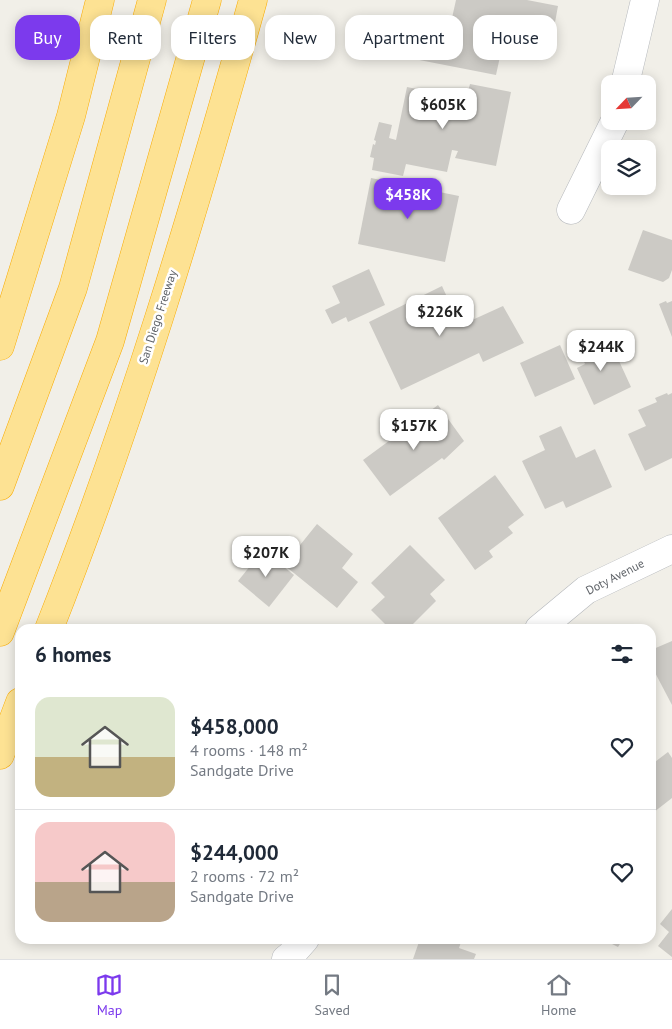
<!DOCTYPE html>
<html lang="en">
<head>
<meta charset="utf-8">
<style>
	body { margin:0; font-family:"PT Sans",sans-serif; background:#f6f6f7; color:#1f2937; height:100vh; display:flex; flex-direction:column; font-size:19px; white-space:nowrap }
	* { box-sizing:border-box; margin:0 }
	p { font-size:16px; color:#747a83 }
	.icon { flex:none; width:28px; height:28px; fill:none; stroke:currentColor; stroke-width:2; stroke-linecap:round; stroke-linejoin:round }
	.map { position:relative; flex:1; overflow:hidden }
	.drawer { position:absolute; left:15px; top:624px; width:641px; height:320px; display:flex; flex-direction:column; background:#fff; border-radius:15px; box-shadow:0 2px 12px #0003 }
	.drawer>* { flex:none }
	.guide { position:absolute; left:15px; top:15px; width:642px; height:45px; display:flex; gap:10px }
	.needle { width:32px; rotate:245deg }
	.fabs { position:absolute; left:601px; top:75px; display:grid; gap:10px }
	.fabs a { display:grid; place-items:center; width:55px; height:55px; border-radius:10px; background:#fff; box-shadow:0 2px 12px #0003; font-size:25px }
	.price { position:absolute; translate:-50% -42px; padding:0 11px; border-radius:10px; background:#fff; color:#222; font-size:16px; line-height:32px; filter:drop-shadow(0 1px 2px #0008) }
	.price::after { content:''; position:absolute; left:50%; top:30px; width:15px; height:11px; margin-left:-8px; background:inherit; clip-path:polygon(0 0,100% 0,50% 100%) }
	.price.current { background:#7c3aed; color:#fff }
	ul { padding:0; list-style:none }
	li { display:flex; align-items:center; gap:15px; height:125px; padding:0 20px }
	li+li { border-top:1px solid #e0e1e3 }
	li span { display:grid; place-items:center; flex:none; width:140px; height:100px; border-radius:15px; color:#555 }
	li>.icon { margin-inline-start:auto }
	span .icon { width:60px; height:60px; fill:#fffc; stroke-width:1 }
	li b { font-size:21px }
	h2 { display:flex; justify-content:space-between; align-items:center; height:60px; padding:0 20px; font-size:21px }
	.tag { padding:0 18px; border-radius:15px; background:#fff; box-shadow:0 2px 12px #0003; font-size:18px; line-height:45px }
	.tag.current { background:#7c3aed; color:#fff }
	.menu { display:flex; justify-content:space-around; align-items:center; height:70px; border-top:1px solid #e0e1e3; background:#fff; font-size:14px; color:#747a83 }
	.menu a { display:grid; justify-items:center; gap:2px }
	.menu .current { color:#7c3aed }
	.map>svg:first-child { display:block }
	.building { fill:#cccac5 }
	.lines { fill:none; stroke-linecap:round; stroke-linejoin:round }
	.street-casing { stroke:#b5b8bc; stroke-width:29 }
	.highway-casing { stroke:#f9ab00; stroke-width:29 }
	.street { stroke:#fff; stroke-width:28 }
	.highway { stroke:#fde293; stroke-width:28 }
	.labels { text-anchor:middle; stroke-width:5; stroke-linejoin:round; paint-order:stroke }
	.street-label { font-size:12px; fill:#5f6368; stroke:#fff }
</style>
</head>
<body>
<div class="map">
<svg width="672" height="959" viewBox="0 0 672 959">
	<rect width="100%" height="100%" fill="#f1efe8"/>
	<g class="building">
		<path d="M456 0H527L558 6 550 50 515 43 513 54 501 52 496 75 409 58V54L404 52 410 22 415 23V20L450 27Z"/>
		<path d="M470 84 511 92 496 166 455 158 458 151 452 150 447 172 406 164 403 176 372 170 374 158 370 157 373 144 375 145 376 141 374 140 379 122 392 125 389 138 396 140 407 87 466 99Z"/>
		<path d="M371 178 459 196 445 262 358 244Z"/>
		<path d="M643 230 672 240V270L669 278 663 282 628 270Z"/>
		<path d="M369 269 385 305 348 322 346 317 332 324 325 310 340 303 332 286Z"/>
		<path d="M442 286 452 308 462 303 470 321 503 306 524 343 483 362 479 353 401 390 369 322Z"/>
		<path d="M666 301 667 303 672 301V337L659 304Z"/>
		<path d="M595 336 604 354 614 350 631 387 594 405 577 368 585 364 577 345Z"/>
		<path d="M560 345 575 379 535 397 520 363Z"/>
		<path d="M667 393 668 395 672 393V458L645 471 628 434 646 426 638 410 657 402 655 398Z"/>
		<path d="M438 405 464 441 444 460 442 458 390 496 363 460Z"/>
		<path d="M561 426 576 458 595 449 612 487 566 508 563 501 545 509 522 461 545 450 539 436Z"/>
		<path d="M495 475 524 515 508 527 513 533 489 551 493 557 475 570 438 518Z"/>
		<path d="M317 524 353 554 342 568 358 582 337 608 284 565Z"/>
		<path d="M410 545 445 580 430 594 436 601 408 629H390L371 610 385 597 371 583Z"/>
		<path d="M263 550 294 575 269 607 238 581Z"/>
		<path d="M672 641V705L651 665V650Z"/>
		<path d="M668 752 672 758V798L654 812 651 808V765Z"/>
		<path d="M672 909V957L658 946 669 932 660 924Z"/>
		<path d="M420 939H462L459 948 476 954 474 959H413Z"/>
		<path d="M602 939H623L618 947Z"/>
	</g>
	<g class="lines">
		<g class="street-casing">
			<g id="street">
				<path d="M625 84 645 0"/>
				<path d="M571 210 615 121"/>
				<path d="M539 629 586 590 672 549"/>
				<path d="M286 959 290 956 305 939"/>
			</g>
		</g>
		<g class="highway-casing">
			<g id="highway">
				<path d="M0 346 71 116 100 0"/>
				<path d="M0 486 73 288 152 0"/>
				<path d="M49 629C130 424 194 212 253 0"/>
				<path d="M0 632 110 341 207 0"/>
				<path d="M0 755 20 702"/>
			</g>
		</g>
		<use href="#street" class="street"/>
		<use href="#highway" class="highway"/>
	</g>
	<g class="labels">
		<g class="street-label">
			<text transform="translate(158 317) rotate(-72)" y="4">San Diego Freeway</text>
			<text transform="translate(615 577) rotate(-27)" y="4">Doty Avenue</text>
		</g>
	</g>
</svg>
<div class="fabs">
<a><svg class="needle" viewBox="-14 -14 28 28"><path d="M0-13l5 13h-10z" fill="#e53935"/><path d="M0 13l5-13h-10z" fill="#747a83"/></svg></a>
<a><svg class="icon" aria-label="layers" viewBox="0 0 24 24"><path d="M12 4l9 5-9 5-9-5zM3 14l9 5 9-5"/></svg></a>
</div>
<b class="price" style="left:443px;top:130px">$605K</b>
<b class="price current" style="left:408px;top:220px">$458K</b>
<b class="price" style="left:440px;top:337px">$226K</b>
<b class="price" style="left:601px;top:372px">$244K</b>
<b class="price" style="left:414px;top:451px">$157K</b>
<b class="price" style="left:266px;top:578px">$207K</b>
<div class="guide">
<a class="tag current">Buy</a>
<a class="tag">Rent</a>
<a class="tag">Filters</a>
<a class="tag">New</a>
<a class="tag">Apartment</a>
<a class="tag">House</a>
</div>
<section class="drawer">
<h2>6 homes<svg class="icon" aria-label="filters" viewBox="0 0 24 24"><path d="M4 7h16M4 17h16"/><circle cx="9" cy="7" r="2"/><circle cx="15" cy="17" r="2"/></svg></h2>
<ul>
<li><span style="background:linear-gradient(#dfe7d0 60%,#c2b280 0)"><svg class="icon" aria-label="home" viewBox="0 0 24 24"><path d="M3 11l9-7 9 7M6 9v11h12V9"/></svg></span><div><b>$458,000</b><p>4 rooms · 148 m²</p><p>Sandgate Drive</p></div><svg class="icon" aria-label="heart" viewBox="0 0 24 24"><path d="M12 20l-8-8c-3-5 5-10 8-4 3-6 11-1 8 4z"/></svg></li>
<li><span style="background:linear-gradient(#f6c9c9 60%,#b9a48a 0)"><svg class="icon" aria-label="home" viewBox="0 0 24 24"><path d="M3 11l9-7 9 7M6 9v11h12V9"/></svg></span><div><b>$244,000</b><p>2 rooms · 72 m²</p><p>Sandgate Drive</p></div><svg class="icon" aria-label="heart" viewBox="0 0 24 24"><path d="M12 20l-8-8c-3-5 5-10 8-4 3-6 11-1 8 4z"/></svg></li>
</ul>
</section>
</div>
<nav class="menu">
<a class="current"><svg class="icon" aria-label="map" viewBox="0 0 24 24"><path d="M3 6l6-2 6 2 6-2v14l-6 2-6-2-6 2zM9 4v14M15 6v14"/></svg>Map</a>
<a><svg class="icon" aria-label="saved" viewBox="0 0 24 24"><path d="M7 4h10v16l-5-4-5 4z"/></svg>Saved</a>
<a><svg class="icon" aria-label="home" viewBox="0 0 24 24"><path d="M3 11l9-7 9 7M6 9v11h12V9"/></svg>Home</a>
</nav>
</body>
</html>
